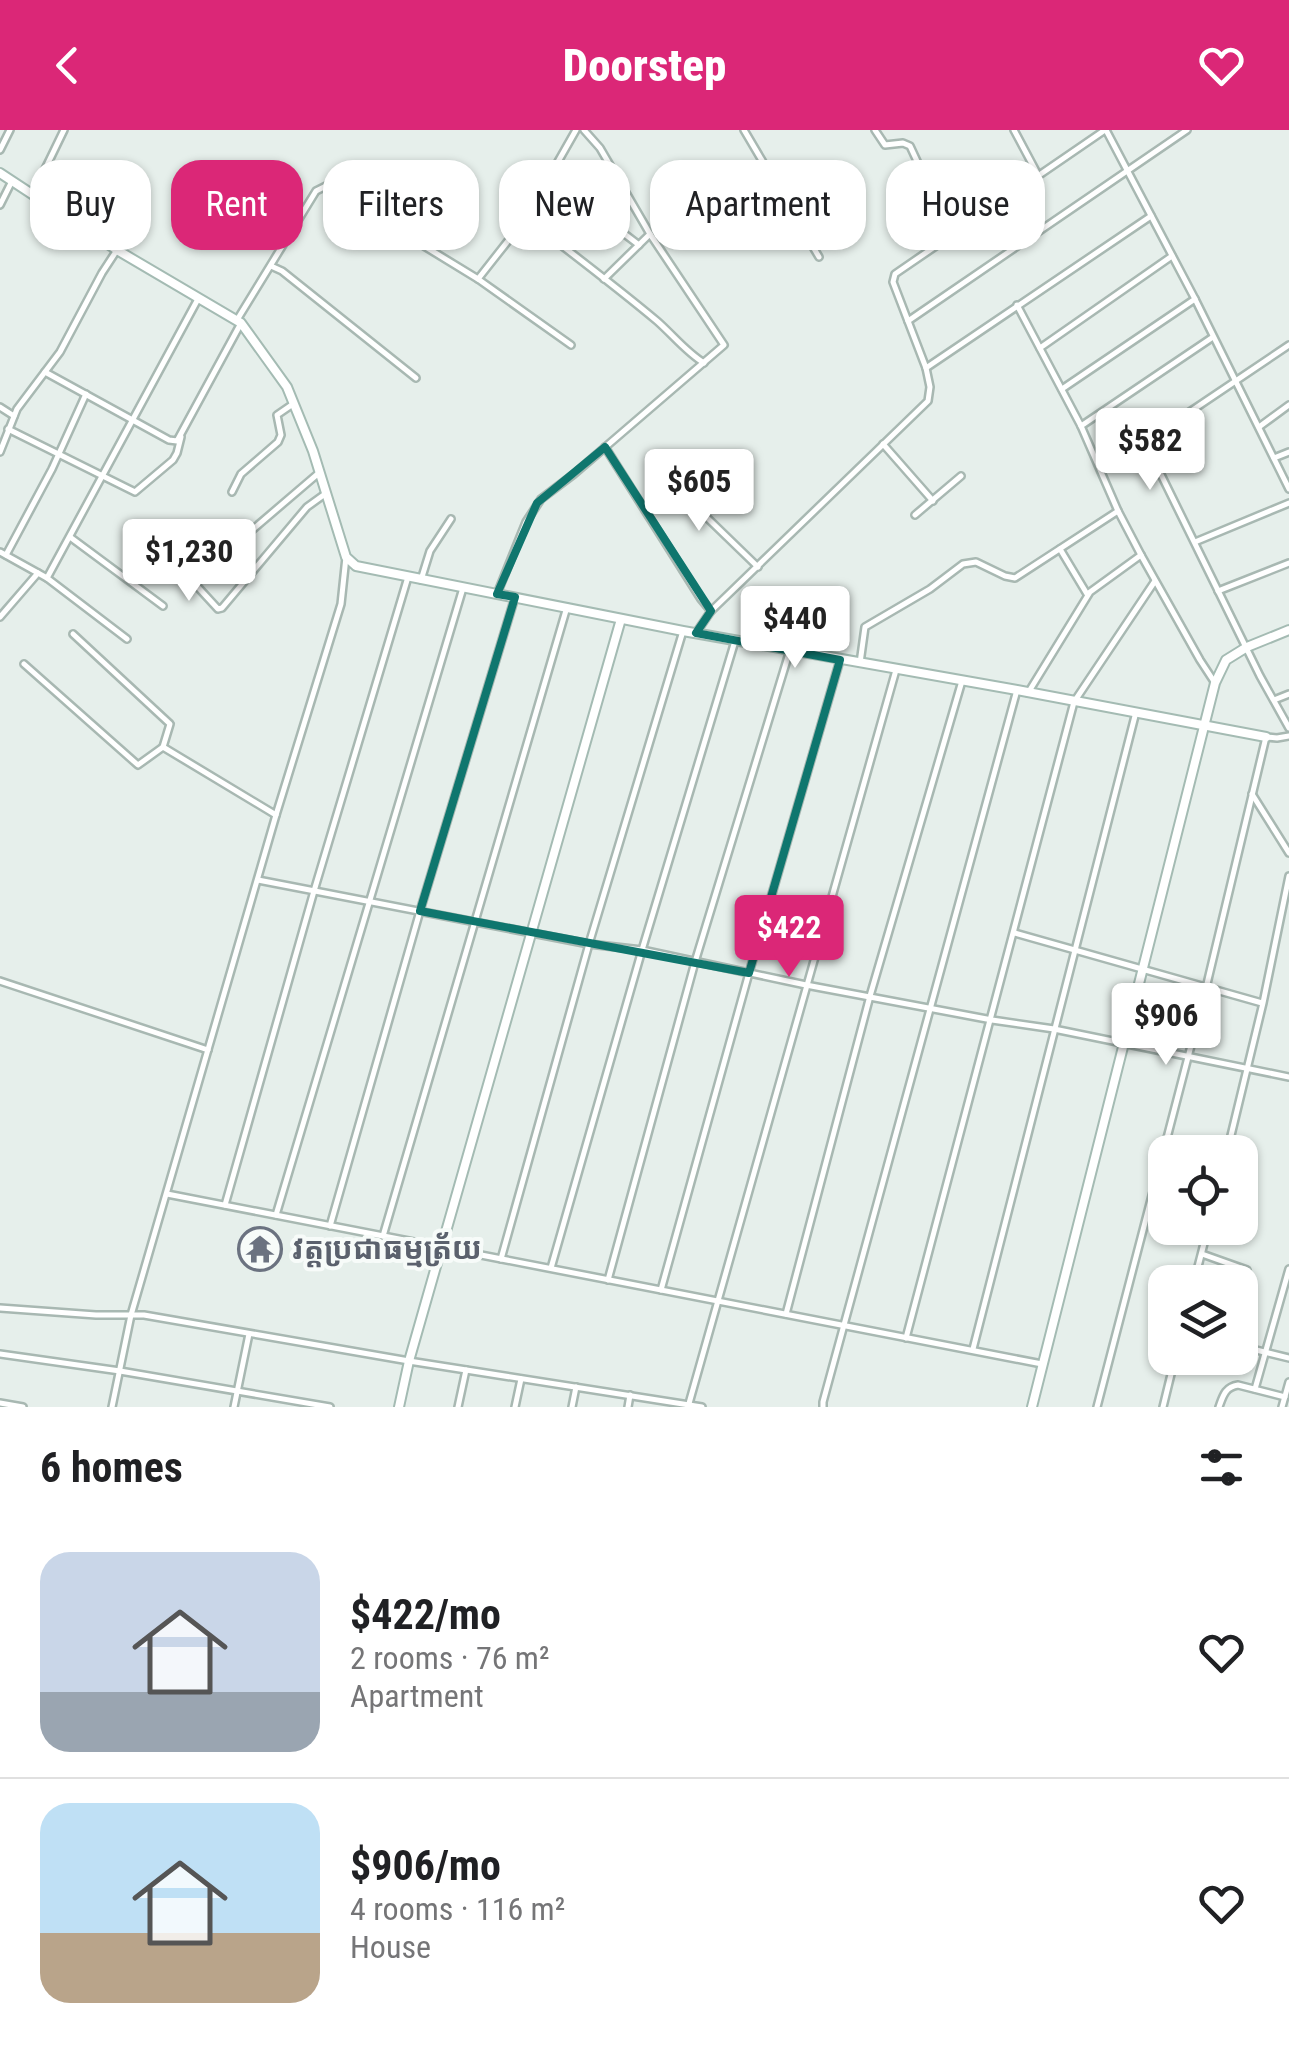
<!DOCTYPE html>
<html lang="en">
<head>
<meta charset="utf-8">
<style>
	body { margin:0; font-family:"Roboto Condensed","Noto Sans Khmer",sans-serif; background:#f6f6f6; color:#202124; height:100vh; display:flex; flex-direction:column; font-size:38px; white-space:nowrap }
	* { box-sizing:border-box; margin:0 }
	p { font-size:32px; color:#757577 }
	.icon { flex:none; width:55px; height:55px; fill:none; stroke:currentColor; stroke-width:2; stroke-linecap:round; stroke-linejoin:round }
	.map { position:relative; height:1277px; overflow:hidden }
	.details { display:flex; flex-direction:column; background:#fff; flex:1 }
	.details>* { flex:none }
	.top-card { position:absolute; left:30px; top:30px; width:1230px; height:90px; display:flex; gap:20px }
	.controls { position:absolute; left:1148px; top:1005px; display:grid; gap:20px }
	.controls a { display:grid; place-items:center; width:110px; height:110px; border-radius:20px; background:#fff; box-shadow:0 2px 8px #0004; font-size:50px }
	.price { position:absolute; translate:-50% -85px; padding:0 22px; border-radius:10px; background:#fff; color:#222; font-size:32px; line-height:65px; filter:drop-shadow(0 2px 5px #0008) }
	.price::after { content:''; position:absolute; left:50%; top:60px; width:30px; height:22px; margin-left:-15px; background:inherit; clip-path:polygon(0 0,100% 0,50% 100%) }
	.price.active { background:#db2777; color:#fff }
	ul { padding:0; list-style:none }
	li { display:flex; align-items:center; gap:30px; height:250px; padding:0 40px }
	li+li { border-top:2px solid #e0e0e0 }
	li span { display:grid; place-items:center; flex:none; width:280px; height:200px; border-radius:30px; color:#555 }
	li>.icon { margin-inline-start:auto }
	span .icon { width:120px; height:120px; fill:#fffc; stroke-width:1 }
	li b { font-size:42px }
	h2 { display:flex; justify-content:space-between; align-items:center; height:120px; padding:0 40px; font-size:42px }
	.chip { padding:0 35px; border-radius:30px; background:#fff; box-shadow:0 2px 8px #0004; font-size:35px; line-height:90px }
	.chip.active { background:#db2777; color:#fff }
	header { display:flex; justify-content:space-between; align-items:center; height:130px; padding:0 40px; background:#db2777; color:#fff; font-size:45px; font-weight:800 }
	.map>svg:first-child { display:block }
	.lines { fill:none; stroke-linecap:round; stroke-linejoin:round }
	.street-casing { stroke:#a8b8b2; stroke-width:10 }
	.secondary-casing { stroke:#a4bbb3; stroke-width:12 }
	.street { stroke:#fff; stroke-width:5 }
	.secondary { stroke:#fff; stroke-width:8 }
	.marked { fill:none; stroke:#0f766e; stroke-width:8; stroke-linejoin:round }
	.labels { text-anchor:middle; stroke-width:8; stroke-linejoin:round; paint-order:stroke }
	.worship-label { font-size:30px; font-weight:bold; fill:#5b616d; stroke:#f7fbf9; text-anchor:start }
</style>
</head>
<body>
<header><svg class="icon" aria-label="back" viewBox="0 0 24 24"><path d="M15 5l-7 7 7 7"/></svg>Doorstep<svg class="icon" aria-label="heart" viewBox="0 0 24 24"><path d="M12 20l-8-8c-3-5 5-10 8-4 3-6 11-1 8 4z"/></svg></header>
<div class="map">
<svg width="1289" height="1277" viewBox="0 0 1289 1277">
	<rect width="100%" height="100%" fill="#e6efeb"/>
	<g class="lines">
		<g class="street-casing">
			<g id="street">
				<path d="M744 0 819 127"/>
				<path d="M875 0 885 15 903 13 910 16 937 74"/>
				<path d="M1014 0 1038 45"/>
				<path d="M1106 0 1195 169 1289 359"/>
				<path d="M0 20 10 0"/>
				<path d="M550 47 639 115"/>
				<path d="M33 64 64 0"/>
				<path d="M0 75 12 51"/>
				<path d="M526 88C570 122 614 155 657 191 673 205 686 222 704 233"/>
				<path d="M271 136 282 141 416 248"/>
				<path d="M478 149 526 88 576 0"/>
				<path d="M604 149 650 104"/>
				<path d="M1017 175 1081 296 1118 381 1141 425 1200 530 1215 553"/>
				<path d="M237 190 316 61 326 56 478 149 571 215"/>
				<path d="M908 191 1187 0"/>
				<path d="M1289 215 1145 312 1260 546 1289 598"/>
				<path d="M1040 218 1172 126"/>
				<path d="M926 238 1151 86"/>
				<path d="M45 242 169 310 177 311 240 195"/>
				<path d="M1062 259 1195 169"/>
				<path d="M0 277 14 286"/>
				<path d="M1081 296 1213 207"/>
				<path d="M1259 297 1289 275"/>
				<path d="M8 299 135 362 173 330 177 323 181 307"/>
				<path d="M883 314 933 371"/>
				<path d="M605 317 701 469 711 481"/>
				<path d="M0 322 17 279 60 222 102 143 117 120"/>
				<path d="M1274 328 1289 322"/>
				<path d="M1101 340 1145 312"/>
				<path d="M320 342 196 448 195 454 218 479 222 478 307 377 325 364"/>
				<path d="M664 346 758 437"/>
				<path d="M232 362 241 344 278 312 281 305 277 285 293 274"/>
				<path d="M915 385 961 346"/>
				<path d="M70 407 163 476"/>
				<path d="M1195 412 1289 373"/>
				<path d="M1060 419 1087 464"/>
				<path d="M0 422 47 448 127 509"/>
				<path d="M6 425 52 339 86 264"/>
				<path d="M47 448 198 169"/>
				<path d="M421 450 430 421 451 389"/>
				<path d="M1218 461 1289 433"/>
				<path d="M497 464 526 392 541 369 574 344 724 215 650 104 600 18 584 0"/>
				<path d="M0 487 38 443"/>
				<path d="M696 503 711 481 928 271 930 257 926 238 893 152 895 144 1105 0"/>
				<path d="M73 504 170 594 163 617"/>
				<path d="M860 533 865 497 930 459 963 434 976 432 1005 446 1015 448 1118 381"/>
				<path d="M24 534 138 635 163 617 276 685"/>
				<path d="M1028 563 1090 462 1141 425"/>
				<path d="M1274 570 1289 564"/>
				<path d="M1252 664 1289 723"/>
				<path d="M258 750 589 814 642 820 806 855 992 890 1054 899 1289 947"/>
				<path d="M1015 803 1262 873"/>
				<path d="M0 851 208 920"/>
				<path d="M1227 1022 1263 873 1289 746"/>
				<path d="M167 1064 1042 1234"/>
				<path d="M225 1075 314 761 408 447"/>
				<path d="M276 1085 463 458"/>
				<path d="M330 1096 420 781 515 467"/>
				<path d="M383 1106 567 477"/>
				<path d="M1202 1124 1247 1140 1248 1145 1240 1166"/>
				<path d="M501 1129 589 814 683 501"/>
				<path d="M551 1138 642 820 735 511"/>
				<path d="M608 1150 695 832 790 520"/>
				<path d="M1194 1152 1208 1098"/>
				<path d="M661 1160 749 843 840 530"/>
				<path d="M0 1178 96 1185H144L409 1231 702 1277"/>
				<path d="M786 1184 870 866 962 551"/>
				<path d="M906 1208 1074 572 1155 451"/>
				<path d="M1240 1216 1289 1228"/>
				<path d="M973 1219 1136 582"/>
				<path d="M0 1224 120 1241 330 1277"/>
				<path d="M1255 1259 1289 1139"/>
				<path d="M0 1273 23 1277"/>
				<path d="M112 1277 131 1185 276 685 341 474 346 427"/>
				<path d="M234 1277 249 1204"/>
				<path d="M458 1277 466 1240"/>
				<path d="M515 1277 521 1249"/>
				<path d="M572 1277 576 1257"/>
				<path d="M628 1277 630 1265"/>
				<path d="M688 1277 896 540"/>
				<path d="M823 1277V1272L1017 560"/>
				<path d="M1097 1277 1206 858 1266 607 1277 608 1289 606"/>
				<path d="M1163 1277 1175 1228"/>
				<path d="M1219 1277C1223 1266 1225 1257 1238 1255L1285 1267"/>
				<path d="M1282 1277 1289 1252"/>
			</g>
		</g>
		<g class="secondary-casing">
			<g id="secondary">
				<path d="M0 43 117 120 241 193 287 257 313 321 346 427 356 436 683 501 1017 560 1266 607"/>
				<path d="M399 1277 409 1231 621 489"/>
				<path d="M1032 1277 1215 553 1226 530 1247 517 1289 500"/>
			</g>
		</g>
		<use href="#street" class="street"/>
		<use href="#secondary" class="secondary"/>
	</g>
	<path class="marked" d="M605 317 711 481 696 503 840 530 749 843 420 781 515 467 497 464 537 373Z"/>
	<defs>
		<g id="temple-ring" transform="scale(2.25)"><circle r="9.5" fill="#f7fbf9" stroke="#6b7280" stroke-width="1.5"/><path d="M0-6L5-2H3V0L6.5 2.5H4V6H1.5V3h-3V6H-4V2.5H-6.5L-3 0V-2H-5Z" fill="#6b7280"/></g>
	</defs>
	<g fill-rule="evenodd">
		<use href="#temple-ring" x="260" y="1119"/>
	</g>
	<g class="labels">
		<g class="worship-label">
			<text x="292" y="1129">វត្តប្រជាធម្មត្រ័យ</text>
		</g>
	</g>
</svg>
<div class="controls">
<a><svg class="icon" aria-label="locate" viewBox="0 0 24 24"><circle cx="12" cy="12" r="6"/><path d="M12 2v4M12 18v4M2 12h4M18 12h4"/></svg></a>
<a><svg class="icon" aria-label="layers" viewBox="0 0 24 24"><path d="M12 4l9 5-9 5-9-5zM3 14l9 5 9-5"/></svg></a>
</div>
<b class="price" style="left:1150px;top:363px">$582</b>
<b class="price" style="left:699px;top:404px">$605</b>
<b class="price" style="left:189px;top:474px">$1,230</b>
<b class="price" style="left:795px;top:541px">$440</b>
<b class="price active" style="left:789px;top:850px">$422</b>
<b class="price" style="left:1166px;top:938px">$906</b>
<div class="top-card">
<a class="chip">Buy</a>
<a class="chip active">Rent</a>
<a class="chip">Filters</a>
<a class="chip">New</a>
<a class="chip">Apartment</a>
<a class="chip">House</a>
</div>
</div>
<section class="details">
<h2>6 homes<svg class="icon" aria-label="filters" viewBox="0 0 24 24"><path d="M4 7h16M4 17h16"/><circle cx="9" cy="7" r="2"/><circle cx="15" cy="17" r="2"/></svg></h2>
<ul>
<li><span style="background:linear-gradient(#c9d6e8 70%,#9aa5b1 0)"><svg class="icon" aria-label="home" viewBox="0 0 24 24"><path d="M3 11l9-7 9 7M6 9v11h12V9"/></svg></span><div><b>$422/mo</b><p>2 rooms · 76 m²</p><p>Apartment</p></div><svg class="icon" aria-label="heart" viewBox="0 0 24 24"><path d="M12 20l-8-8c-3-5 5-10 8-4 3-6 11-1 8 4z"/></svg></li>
<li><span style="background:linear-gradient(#bfe0f5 65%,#b9a48a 0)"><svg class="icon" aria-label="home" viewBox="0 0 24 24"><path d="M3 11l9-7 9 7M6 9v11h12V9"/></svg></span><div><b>$906/mo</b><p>4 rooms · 116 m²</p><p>House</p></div><svg class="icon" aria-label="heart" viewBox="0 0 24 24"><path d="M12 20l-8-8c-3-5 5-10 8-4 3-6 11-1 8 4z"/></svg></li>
</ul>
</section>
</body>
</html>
